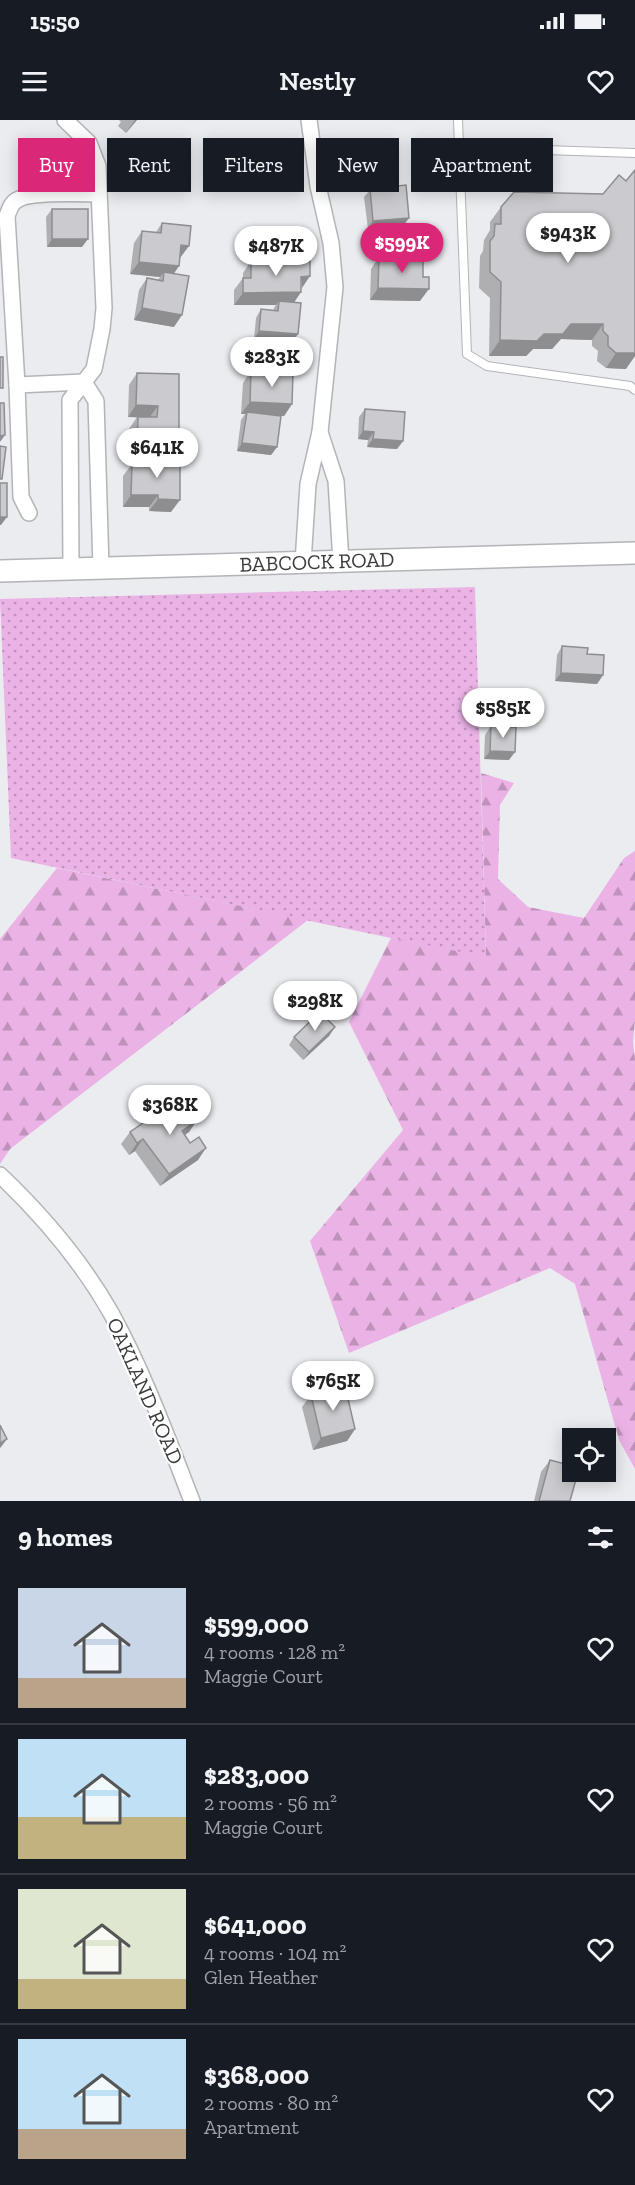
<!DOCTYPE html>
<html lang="en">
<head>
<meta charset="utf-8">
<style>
	body { margin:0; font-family:"Zilla Slab",serif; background:#242831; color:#f1f3f6; height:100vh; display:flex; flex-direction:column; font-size:22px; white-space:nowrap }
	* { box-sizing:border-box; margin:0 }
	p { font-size:20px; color:#9ea1a6 }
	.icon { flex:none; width:33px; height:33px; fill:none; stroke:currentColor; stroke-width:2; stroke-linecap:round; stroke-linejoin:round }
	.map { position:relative; height:1381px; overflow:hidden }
	.panel { display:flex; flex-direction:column; background:#171b24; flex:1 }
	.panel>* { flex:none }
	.hud { position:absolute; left:18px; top:18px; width:600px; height:54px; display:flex; gap:12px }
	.tools { position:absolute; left:562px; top:1308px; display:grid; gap:12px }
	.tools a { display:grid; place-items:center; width:54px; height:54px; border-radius:0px; background:#171b24; box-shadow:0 3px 15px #0003; font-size:30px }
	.price { position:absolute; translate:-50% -51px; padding:0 14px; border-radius:21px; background:#fff; color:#222; font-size:20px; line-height:39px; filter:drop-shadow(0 2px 3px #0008) }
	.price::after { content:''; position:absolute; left:50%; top:36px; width:18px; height:14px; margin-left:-9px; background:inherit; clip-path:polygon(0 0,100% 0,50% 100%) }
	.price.on { background:#db2777; color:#fff }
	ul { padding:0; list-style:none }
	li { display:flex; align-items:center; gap:18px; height:150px; padding:0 18px }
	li+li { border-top:2px solid #363941 }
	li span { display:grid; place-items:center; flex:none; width:168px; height:120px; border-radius:0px; color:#555 }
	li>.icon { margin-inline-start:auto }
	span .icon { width:72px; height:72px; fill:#fffc; stroke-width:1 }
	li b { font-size:26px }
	h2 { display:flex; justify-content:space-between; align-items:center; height:72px; padding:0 18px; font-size:26px }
	.chip { padding:0 21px; border-radius:0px; background:#171b24; box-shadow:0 3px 15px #0003; font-size:21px; line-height:54px }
	.chip.on { background:#db2777; color:#fff }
	.status { display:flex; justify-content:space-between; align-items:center; height:42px; padding:0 30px; background:#171b24; direction:ltr }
	.status svg { height:16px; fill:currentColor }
	header { display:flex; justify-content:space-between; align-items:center; height:78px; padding:0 18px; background:#171b24; font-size:27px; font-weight:600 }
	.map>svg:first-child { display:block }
	.grass { fill:url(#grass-dots) }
	.forest { fill:url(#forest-firs) }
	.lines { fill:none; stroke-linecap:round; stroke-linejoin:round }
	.service-casing { stroke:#b3b4b7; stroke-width:10 }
	.minor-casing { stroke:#b3b4b7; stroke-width:18 }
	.secondary-casing { stroke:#b3b4b7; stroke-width:24 }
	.service { stroke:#fff; stroke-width:8 }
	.minor { stroke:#fff; stroke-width:15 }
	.secondary { stroke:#fff; stroke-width:21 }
	.wall { fill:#afaeb1 }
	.shaded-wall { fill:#8e8d90 }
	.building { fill:#cbcace; stroke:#8e8d90; stroke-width:1.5 }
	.labels { text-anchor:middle; stroke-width:4.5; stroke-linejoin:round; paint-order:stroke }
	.street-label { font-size:21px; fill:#3a3a3b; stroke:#fff }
</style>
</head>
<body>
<div class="status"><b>15:50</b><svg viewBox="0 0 49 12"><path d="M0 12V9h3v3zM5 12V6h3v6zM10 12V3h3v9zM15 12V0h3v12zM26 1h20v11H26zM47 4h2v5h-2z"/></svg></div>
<header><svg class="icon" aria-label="menu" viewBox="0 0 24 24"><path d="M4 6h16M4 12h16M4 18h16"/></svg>Nestly<svg class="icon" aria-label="heart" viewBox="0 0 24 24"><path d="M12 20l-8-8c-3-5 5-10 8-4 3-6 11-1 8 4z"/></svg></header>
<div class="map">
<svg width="635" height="1381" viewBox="0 0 635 1381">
	<defs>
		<pattern id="grass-dots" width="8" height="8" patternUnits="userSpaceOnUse" patternTransform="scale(1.5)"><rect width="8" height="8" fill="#eab2e5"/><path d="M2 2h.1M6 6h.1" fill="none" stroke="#bf92bb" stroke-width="1.8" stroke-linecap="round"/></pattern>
		<pattern id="forest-firs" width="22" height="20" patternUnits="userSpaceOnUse" patternTransform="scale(1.5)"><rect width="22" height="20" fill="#eab2e5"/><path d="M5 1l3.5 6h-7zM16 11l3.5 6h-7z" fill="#bf92bb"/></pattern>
	</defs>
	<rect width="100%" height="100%" fill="#ebecf0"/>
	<path class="grass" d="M475 467 486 838 11 738 0 479Z"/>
	<g class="forest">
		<path d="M481 653 514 663 500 685 498 759 528 787 584 798 624 738 635 731V900L633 922 635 939V1349L619 1320 575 1164 550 1148 349 1233 310 1121 403 1010 349 902 391 818 486 837Z"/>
		<path d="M57 748 308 800 10 1029 0 1044V819Z"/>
	</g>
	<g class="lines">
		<g class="service-casing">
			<g id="service">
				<path d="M458 0 467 234 487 246 630 266 635 270"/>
				<path d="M459 27 635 33"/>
			</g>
		</g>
		<g class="minor-casing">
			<g id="minor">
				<path d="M65 0 89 23 98 46 104 188 102 209 94 249 70 280 71 449"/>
				<path d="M309 0 318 66 331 123 335 167 320 312"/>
				<path d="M84 262 96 281 101 448"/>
				<path d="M17 265 84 262"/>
				<path d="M29 393 21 377 17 265 7 96C9 91 11 83 17 80 30 71 82 74 99 74"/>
				<path d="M303 443 308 364 320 312 336 361 341 442"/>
				<path d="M0 1055C42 1095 82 1142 111 1193 144 1253 167 1317 192 1381"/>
			</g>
		</g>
		<g class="secondary-casing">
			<path id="secondary" d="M0 451 635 433"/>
		</g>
		<use href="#service" class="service"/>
		<use href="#minor" class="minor"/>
		<use href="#secondary" class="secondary"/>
	</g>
	<g class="wall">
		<path d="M119 0H137L126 13 118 6 121 2Z"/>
		<path d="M358 31 396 62 393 67 409 98 403 105 407 137 420 181 370 180 371 149 377 140 378 130 367 129 368 112 370 109H368L364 77 370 70 356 69 357 57 352 56 353 39Z"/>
		<path d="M603 74 626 249 606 248 597 241 598 231 592 226V220L561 219 552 229H533L526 236H489L490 178 479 168 480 136 483 131 484 120 490 110V102L501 87Z"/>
		<path d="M52 89 82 127H47L46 97Z"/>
		<path d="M162 103 180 138 174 153V207L134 200 139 170 147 158 158 160 160 157 130 154 134 123 142 111 156 112Z"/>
		<path d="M265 108 301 141V172L294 182 292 223 254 219 256 198 261 189 273 190 276 185H234V170L243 158V153L251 141H260V116Z"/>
		<path d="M251 251 292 284 284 296 273 295 277 327 271 335 237 331 241 300 245 294H241L243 263Z"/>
		<path d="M137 253 179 254V330L173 338 171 392 149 391V387H123V356L132 344H147L149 341H128L129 309 137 297H128L129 265Z"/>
		<path d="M365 289 403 321 397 329 367 327 368 320 358 319 359 297Z"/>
		<path d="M562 526 587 534 603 555 597 564 555 561 557 535Z"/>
		<path d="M491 606 509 640 484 639 485 615Z"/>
		<path d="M335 907 329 916 303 940 289 925 294 917Z"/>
		<path d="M197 1000 189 1012 185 1015 198 1040 160 1066 135 1031 129 1035 121 1024 130 1012Z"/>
		<path d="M311 1275 355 1309 347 1321 313 1330 302 1287Z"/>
		<path d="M550 1340 570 1381H534L541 1352Z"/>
	</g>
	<g class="shaded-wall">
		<path d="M135 0H137L126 13Z"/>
		<path d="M357 48H362L357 57 352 56Z"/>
		<path d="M362 61 396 62 390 70 356 69Z"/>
		<path d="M409 98 403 106 374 104 370 109H368L373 101Z"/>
		<path d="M52 119H88L82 127H47Z"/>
		<path d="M373 121H383L378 130 367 129Z"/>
		<path d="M181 125 189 126 180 138Z"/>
		<path d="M383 135 407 136 402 144 379 140Z"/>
		<path d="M303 139 297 147 260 148 266 140Z"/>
		<path d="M139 142 179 146 171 158 164 152 160 157 130 154Z"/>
		<path d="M310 156 302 168 301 157Z"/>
		<path d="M378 168 429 169 420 181 370 180Z"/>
		<path d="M301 172 293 184 279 181 276 185H234L243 173Z"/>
		<path d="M142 188 182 195 174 207 134 200Z"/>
		<path d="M571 204H603L592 220 561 219 552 229H533L526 236H489L500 220 544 214Z"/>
		<path d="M259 211 298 214 292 223 254 219Z"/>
		<path d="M616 233H635V236L626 249 606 248Z"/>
		<path d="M250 282 292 284 284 296 246 294 247 292 245 294H241Z"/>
		<path d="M136 285 158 286 149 298 128 297Z"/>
		<path d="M363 311 374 312 368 320 358 319Z"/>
		<path d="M5 315 0 322V316Z"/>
		<path d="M373 319 403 321 397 329 367 327Z"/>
		<path d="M242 323 277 327 271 335 237 331Z"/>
		<path d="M137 329 179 330 170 342 152 338 149 341H128Z"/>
		<path d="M131 375H158L149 387H123Z"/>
		<path d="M158 379 180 380 171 392 149 391Z"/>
		<path d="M0 397H7L1 405H0Z"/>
		<path d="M561 553 603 555 597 564 555 561Z"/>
		<path d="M490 631 515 632 509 640 484 639Z"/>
		<path d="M335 907 329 916 303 940 309 932Z"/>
		<path d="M197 1000 189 1012 174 1023 182 1011Z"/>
		<path d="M143 1019 135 1031 129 1035 137 1023Z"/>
		<path d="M206 1028 198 1040 160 1066 169 1054Z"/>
		<path d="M355 1309 347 1321 313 1330 321 1318Z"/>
		<path d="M7 1319 1 1327 0 1328V1323Z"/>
	</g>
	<g class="building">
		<path d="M358 31 397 32 396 62 362 61V48H357Z"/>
		<path d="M635 50V233H616L608 226V216L603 211V204H571L563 214H544L537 221 500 220 501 162 490 152V121L494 116 495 104H501V87L514 72 603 74 619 55 626 61Z"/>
		<path d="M406 65 409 98 373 101 370 69Z"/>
		<rect x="52" y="89" width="36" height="30"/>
		<path d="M162 103 191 106 189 126 181 125 179 146 139 142 142 111 161 113Z"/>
		<path d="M374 104 409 106 407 136 383 135V121H373Z"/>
		<path d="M302 107 303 139 266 140 265 108Z"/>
		<path d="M379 137 423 138V157H429V169L378 168Z"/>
		<path d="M251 141H310V156L301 157V172L243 173V158H251Z"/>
		<path d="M164 152 189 156 182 195 142 188 147 158 163 161Z"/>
		<path d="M279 181 301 183 298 214 259 211 261 189 278 191Z"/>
		<rect x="0" y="237" width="3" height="31"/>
		<path d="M251 251 293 253 292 284 250 282Z"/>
		<path d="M137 253 179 254V330L137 329 138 297H157L158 286 136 285Z"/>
		<path d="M0 283H4L5 315 0 316Z"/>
		<path d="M365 289 405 292 403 321 373 319 374 312 363 311Z"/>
		<path d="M247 292 281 296 277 327 242 323Z"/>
		<path d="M0 326 6 327 2 359H0Z"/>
		<path d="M152 338H180V380L158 379V375H131L132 344H151Z"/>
		<rect x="0" y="363" width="7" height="34"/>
		<path d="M562 526 588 528 587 534 604 535 603 555 561 553Z"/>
		<path d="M491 606 516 607 515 632 490 631Z"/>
		<path d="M320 892 335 907 309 932 294 917Z"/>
		<path d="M181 977 197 1000 182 1011 190 1023 199 1017 206 1028 169 1054 143 1019 137 1023 130 1012Z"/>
		<path d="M345 1266 355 1309 321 1318 311 1275Z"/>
		<path d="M0 1305 7 1319 0 1323Z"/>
		<path d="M550 1340 573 1346V1352H578L570 1381H539Z"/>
	</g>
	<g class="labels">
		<g class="street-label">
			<text transform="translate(317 442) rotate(-2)" y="7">BABCOCK ROAD</text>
			<text transform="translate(145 1271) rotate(66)" y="7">OAKLAND ROAD</text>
		</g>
	</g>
</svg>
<div class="tools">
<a><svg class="icon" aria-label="locate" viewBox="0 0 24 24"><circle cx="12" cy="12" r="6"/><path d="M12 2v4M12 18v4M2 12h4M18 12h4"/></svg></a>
</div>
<b class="price" style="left:568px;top:144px">$943K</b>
<b class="price on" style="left:402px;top:154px">$599K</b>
<b class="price" style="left:276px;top:157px">$487K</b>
<b class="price" style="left:272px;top:268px">$283K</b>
<b class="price" style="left:157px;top:359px">$641K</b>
<b class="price" style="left:503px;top:619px">$585K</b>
<b class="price" style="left:315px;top:912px">$298K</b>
<b class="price" style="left:170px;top:1016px">$368K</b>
<b class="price" style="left:333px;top:1292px">$765K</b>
<div class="hud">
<a class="chip on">Buy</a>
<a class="chip">Rent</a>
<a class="chip">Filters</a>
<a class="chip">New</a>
<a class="chip">Apartment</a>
</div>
</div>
<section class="panel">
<h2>9 homes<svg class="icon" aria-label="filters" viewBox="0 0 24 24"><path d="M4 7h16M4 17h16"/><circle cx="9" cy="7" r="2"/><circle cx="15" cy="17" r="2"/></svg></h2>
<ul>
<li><span style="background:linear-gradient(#c9d6e8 75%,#b9a48a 0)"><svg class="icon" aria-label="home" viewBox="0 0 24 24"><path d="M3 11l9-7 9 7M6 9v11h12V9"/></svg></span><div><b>$599,000</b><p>4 rooms · 128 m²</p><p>Maggie Court</p></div><svg class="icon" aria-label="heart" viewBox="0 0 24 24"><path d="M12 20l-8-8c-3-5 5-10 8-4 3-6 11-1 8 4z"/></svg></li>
<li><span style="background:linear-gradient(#bfe0f5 65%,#c2b280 0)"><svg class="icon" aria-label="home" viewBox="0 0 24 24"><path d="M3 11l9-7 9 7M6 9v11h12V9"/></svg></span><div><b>$283,000</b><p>2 rooms · 56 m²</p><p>Maggie Court</p></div><svg class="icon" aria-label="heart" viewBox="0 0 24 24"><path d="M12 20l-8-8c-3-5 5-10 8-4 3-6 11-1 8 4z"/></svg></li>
<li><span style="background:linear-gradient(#dfe7d0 75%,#c2b280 0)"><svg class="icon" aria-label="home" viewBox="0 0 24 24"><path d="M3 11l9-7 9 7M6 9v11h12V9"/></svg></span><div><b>$641,000</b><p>4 rooms · 104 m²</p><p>Glen Heather</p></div><svg class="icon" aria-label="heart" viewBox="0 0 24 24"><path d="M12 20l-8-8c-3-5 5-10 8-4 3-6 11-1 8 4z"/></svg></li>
<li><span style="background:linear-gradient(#bfe0f5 75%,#b9a48a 0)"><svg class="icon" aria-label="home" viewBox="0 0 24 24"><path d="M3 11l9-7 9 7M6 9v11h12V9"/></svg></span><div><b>$368,000</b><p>2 rooms · 80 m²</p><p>Apartment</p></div><svg class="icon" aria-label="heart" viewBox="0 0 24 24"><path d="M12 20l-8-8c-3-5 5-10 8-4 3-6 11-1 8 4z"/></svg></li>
</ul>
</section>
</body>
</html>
